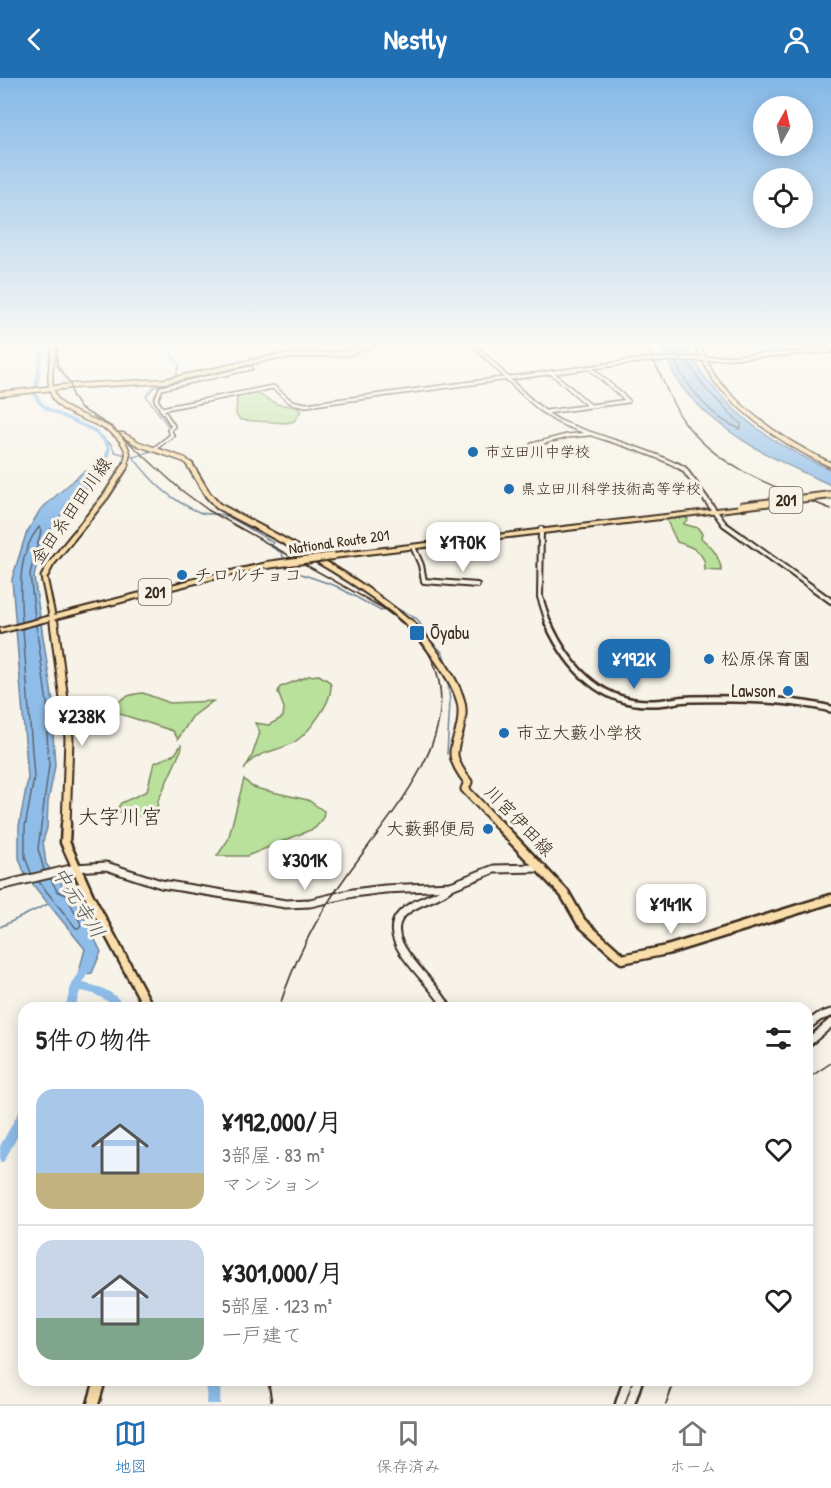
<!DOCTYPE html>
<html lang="ja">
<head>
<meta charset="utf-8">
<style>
	body { margin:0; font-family:"Patrick Hand","Klee One",sans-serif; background:#f2f2f2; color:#222; height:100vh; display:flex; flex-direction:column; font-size:22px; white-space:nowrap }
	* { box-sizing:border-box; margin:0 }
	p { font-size:20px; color:#767676 }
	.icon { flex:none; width:33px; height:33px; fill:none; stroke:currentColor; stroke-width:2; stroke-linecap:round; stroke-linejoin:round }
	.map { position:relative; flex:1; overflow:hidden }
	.sheet { position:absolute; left:18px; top:924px; width:795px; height:384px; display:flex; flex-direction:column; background:#fff; border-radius:18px; box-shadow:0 3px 15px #0003 }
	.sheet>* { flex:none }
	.needle { width:39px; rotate:8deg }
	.controls { position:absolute; left:753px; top:18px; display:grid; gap:12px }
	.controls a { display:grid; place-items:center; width:60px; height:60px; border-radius:50%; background:#fff; box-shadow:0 3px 15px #0003; font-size:30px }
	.price { position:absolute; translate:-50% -51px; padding:0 14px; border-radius:12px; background:#fff; color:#222; font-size:20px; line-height:39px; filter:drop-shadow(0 2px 3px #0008) }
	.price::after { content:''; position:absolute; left:50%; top:36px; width:18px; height:14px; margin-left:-9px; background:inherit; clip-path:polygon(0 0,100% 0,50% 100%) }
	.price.active { background:#1f6fb2; color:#fff }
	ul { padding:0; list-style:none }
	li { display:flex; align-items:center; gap:18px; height:150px; padding:0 18px }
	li+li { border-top:2px solid #e0e0e0 }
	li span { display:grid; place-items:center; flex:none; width:168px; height:120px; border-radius:18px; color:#555 }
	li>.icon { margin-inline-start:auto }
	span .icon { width:72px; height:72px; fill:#fffc; stroke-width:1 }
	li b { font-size:26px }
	h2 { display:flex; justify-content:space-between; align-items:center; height:72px; padding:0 18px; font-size:26px }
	header { display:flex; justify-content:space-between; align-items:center; height:78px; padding:0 18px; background:#1f6fb2; color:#fff; font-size:27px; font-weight:700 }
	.menu { display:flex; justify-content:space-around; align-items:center; height:84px; border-top:2px solid #e0e0e0; background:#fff; font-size:16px; color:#767676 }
	.menu a { display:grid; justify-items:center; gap:3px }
	.menu .active { color:#1f6fb2 }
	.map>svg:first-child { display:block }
	.green { fill:#b9e19c; stroke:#7a865d; stroke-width:1.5 }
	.water { fill:#8fbde9; stroke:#6d8298; stroke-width:1.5 }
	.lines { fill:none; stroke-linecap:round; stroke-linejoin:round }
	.shore { stroke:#5d656f; stroke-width:1.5 }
	.stream { stroke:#6d8298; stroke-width:1.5 }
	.river { fill:#8fbde9; fill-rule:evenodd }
	.minor-far4-casing { stroke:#3b2a1e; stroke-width:6 }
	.minor-far3-casing { stroke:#3b2a1e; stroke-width:8 }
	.minor-far2-casing { stroke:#3b2a1e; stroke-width:10 }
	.minor-far1-casing { stroke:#3b2a1e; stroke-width:11 }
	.minor-casing { stroke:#3b2a1e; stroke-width:13 }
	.major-far4-casing { stroke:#3b2a1e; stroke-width:7 }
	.major-far3-casing { stroke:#3b2a1e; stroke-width:9 }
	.major-far2-casing { stroke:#3b2a1e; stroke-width:11 }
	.major-far1-casing { stroke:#3b2a1e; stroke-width:13 }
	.major-casing { stroke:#3b2a1e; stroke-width:15 }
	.highway-casing { stroke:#3b2a1e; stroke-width:4 }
	.minor-far4 { stroke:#f7f3e8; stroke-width:3 }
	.minor-far3 { stroke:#f7f3e8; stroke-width:4 }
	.minor-far2 { stroke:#f7f3e8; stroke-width:5 }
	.minor-far1 { stroke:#f7f3e8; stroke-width:7 }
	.minor { stroke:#f7f3e8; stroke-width:8 }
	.major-far4 { stroke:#f9deab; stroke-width:4 }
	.major-far3 { stroke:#f9deab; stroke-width:5 }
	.major-far2 { stroke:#f9deab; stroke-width:7 }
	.major-far1 { stroke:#f9deab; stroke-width:8 }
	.major { stroke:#f9deab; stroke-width:10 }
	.highway { fill:#f9deab; fill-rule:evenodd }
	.rail-far1 { stroke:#3b2a1e; stroke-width:1.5 }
	.rail { stroke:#3b2a1e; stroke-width:2 }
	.minor-bridge-casing { stroke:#3b2a1e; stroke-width:6; stroke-linecap:butt }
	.highway-bridge-casing { stroke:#3b2a1e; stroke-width:10; stroke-linecap:butt }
	.minor-bridge { stroke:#f7f3e8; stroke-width:3 }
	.highway-bridge { stroke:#f9deab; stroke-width:6 }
	.poi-dot { fill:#1f6fb2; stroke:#f7f3e8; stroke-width:2 }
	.labels { text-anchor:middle; stroke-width:6; stroke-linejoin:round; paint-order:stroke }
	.far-poi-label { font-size:15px; fill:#3b2a1e; stroke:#f7f3e8; text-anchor:start }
	.far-street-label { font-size:15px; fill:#3b2a1e; stroke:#f7f3e8 }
	.shield { fill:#f7f3e8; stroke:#73665b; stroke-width:1.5 }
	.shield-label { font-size:16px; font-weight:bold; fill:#3b2a1e }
	.street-label { font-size:18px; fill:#3b2a1e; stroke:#f7f3e8 }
	.poi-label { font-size:18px; fill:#3b2a1e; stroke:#f7f3e8; text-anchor:start }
	.water-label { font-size:20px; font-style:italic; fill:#54565b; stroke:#f7f3e8 }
	.quarter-label { font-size:21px; fill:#3b2a1e; stroke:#f7f3e8 }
</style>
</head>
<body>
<header><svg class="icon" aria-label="back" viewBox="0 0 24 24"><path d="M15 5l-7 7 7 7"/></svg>Nestly<svg class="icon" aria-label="person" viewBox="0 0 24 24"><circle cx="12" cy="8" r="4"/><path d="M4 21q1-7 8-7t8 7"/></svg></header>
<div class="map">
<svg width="831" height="1326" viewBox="0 0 831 1326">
	<rect width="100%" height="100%" fill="#f7f3e8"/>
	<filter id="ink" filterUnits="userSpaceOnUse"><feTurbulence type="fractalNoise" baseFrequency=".0167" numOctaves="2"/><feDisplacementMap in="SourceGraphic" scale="12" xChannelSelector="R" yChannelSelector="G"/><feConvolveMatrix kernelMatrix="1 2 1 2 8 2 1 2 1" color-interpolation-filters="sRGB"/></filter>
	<g filter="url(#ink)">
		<g class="green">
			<path d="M254 314 277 326 296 329 301 333 294 343 287 345 241 342 236 337 237 317Z"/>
			<path d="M684 439 688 441 683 446 698 450 702 456 701 460C714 471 718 477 722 493L705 492C706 474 693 469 677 464L667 443 669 441Z"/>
			<path d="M319 597 330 604C336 620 309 654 296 663 278 675 256 671 244 692L252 678 260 654 255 645 269 647 283 639 284 630 278 614 280 609 309 598Z"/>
			<path d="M143 615 170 625 213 623 192 639 178 661 173 653 114 634C116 620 130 616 143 615Z"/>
			<path d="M181 667 182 670 158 723 156 739 129 737 118 733 117 731 121 725 147 713 154 685 175 676Z"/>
			<path d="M244 701 251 708 259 711 308 722 324 733 323 741 315 750 247 778H217L228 762Z"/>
		</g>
		<g class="water">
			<path d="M656 264H682C692 276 698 291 708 303 744 347 780 369 831 392V407C776 383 719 356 681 308 671 294 668 277 656 264Z"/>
			<path d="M84 393 100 395 94 403 98 404C87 408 80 416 72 424 50 447 40 468 34 499L55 638 52 640 55 688 48 724 47 750 43 763 46 786 62 805 61 809H69L101 874 92 895 78 897 85 871 25 797 19 780V748L28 700 12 501 26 456 40 432Z"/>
		</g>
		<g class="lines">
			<g class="shore">
				<path d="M675 284C689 310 712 342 741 351V346L704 309 688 284"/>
				<path d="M22 544C20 511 17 476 39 449L41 453 30 496 35 540"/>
				<path d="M36 547 48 633 46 640 49 687 38 771 44 792"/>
				<path d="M23 551 34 700 25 749V779L31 795"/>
				<path d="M39 804 76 850H79L81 846 66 817 57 813 51 801"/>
			</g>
			<g class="stream">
				<path d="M163 264 179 287 175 303 154 309 146 318 174 356 173 360 165 364"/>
				<path d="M755 264 769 275"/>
				<path d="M106 363 111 366 115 374 133 379 141 377"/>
				<path d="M143 376 153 372"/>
				<path d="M133 379C152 404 170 422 199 434 207 438 216 434 226 438 242 445 258 456 274 465L270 468 282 475 284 482"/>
				<path d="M285 487 290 492 336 508 381 533 390 531"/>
				<path d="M394 529 417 541 431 563 443 575 446 585"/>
				<path d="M447 676 450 623 448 605"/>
				<path d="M0 849 48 826"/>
			</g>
			<g class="river">
				<path d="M41 264H45L37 316 42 324 49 330 95 351 104 359 111 370 108 382 88 402 83 401 104 381 107 370 101 361 91 353 46 332 37 325 33 316Z"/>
				<path d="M86 886 89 887 91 890 82 905C100 908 116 914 126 930H115C104 919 94 915 80 913L75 930H65L72 905 83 887Z"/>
				<path d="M24 1031V1047L4 1083 0 1085V1068L20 1032Z"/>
				<path d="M207 1302H221L220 1326H206Z"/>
			</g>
			<g class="minor-far4-casing">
				<g id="minor-far4">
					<path d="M471 264C492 284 535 332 560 344 599 361 642 369 680 389"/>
					<path d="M814 264 827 273"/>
					<path d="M701 281 831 273"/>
					<path d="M551 294 590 328"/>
					<path d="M161 331 273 309 291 324 306 327 646 282"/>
					<path d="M546 334 628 323 589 289"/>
					<path d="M532 367 567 358 589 356"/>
					<path d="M154 371 172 357 169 352 173 348 156 322 161 310 251 290"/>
				</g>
			</g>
			<g class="minor-far3-casing">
				<g id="minor-far3">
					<path d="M677 387 684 391 724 446 831 523"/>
					<path d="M541 451 540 519 549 547"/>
					<path d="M414 471 421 487 424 503 477 507"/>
				</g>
			</g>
			<g class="minor-far2-casing">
				<path id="minor-far2" d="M548 545C568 589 601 627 654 625 666 625 678 621 690 621 733 620 790 621 831 631"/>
			</g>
			<g class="minor-far1-casing">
				<g id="minor-far1">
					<path d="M0 808 75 790 106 788 161 806 286 826 310 825 353 815 385 811 451 808 494 791 542 790"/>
					<path d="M447 930C436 904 374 862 403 835 416 822 437 821 451 808"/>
					<path d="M807 948 819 939 831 935"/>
					<path d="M807 965 831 945"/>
				</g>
			</g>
			<g class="minor-casing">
				<g id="minor">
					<path d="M620 1326 628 1302"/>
					<path d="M630 1326 638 1302"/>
				</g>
			</g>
			<g class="major-far4-casing">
				<g id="major-far4">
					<path d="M55 264C53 280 47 300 53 316 63 344 117 338 128 375L125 389"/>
					<path d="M694 264C705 276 707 293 718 305 749 341 788 367 831 387"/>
					<path d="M0 316 72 308 166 303 274 279 349 275 379 264"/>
					<path d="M117 357H123L139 366 185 382 191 389"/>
				</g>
			</g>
			<g class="major-far3-casing">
				<g id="major-far3">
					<path d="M190 387 208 417 218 428C285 464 353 496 411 547"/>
					<path d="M54 547 44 499 51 486 106 418 126 387"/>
				</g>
			</g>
			<g class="major-far2-casing">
				<g id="major-far2">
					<path d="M54 545 69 660 66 748"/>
					<path d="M409 545C426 561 461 608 462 631 464 667 439 667 468 704L465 711 500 748"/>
				</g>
			</g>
			<g class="major-far1-casing">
				<g id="major-far1">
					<path d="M66 746 65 764 89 818 149 930"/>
					<path d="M498 746 565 816 581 844 622 881 667 872 831 821"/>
				</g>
			</g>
			<g class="major-casing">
				<path id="major" d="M93 1326 100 1302"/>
			</g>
			<g class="highway-casing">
				<g id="highway">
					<path d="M742 428 744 429V431L333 480 330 478 333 476Z"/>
					<path d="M267 485 270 487 269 488 196 505 0 555V551L195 501Z"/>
				</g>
			</g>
			<use href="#minor-far4" class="minor-far4"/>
			<use href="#minor-far3" class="minor-far3"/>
			<use href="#minor-far2" class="minor-far2"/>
			<use href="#minor-far1" class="minor-far1"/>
			<use href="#minor" class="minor"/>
			<use href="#major-far4" class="major-far4"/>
			<use href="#major-far3" class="major-far3"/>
			<use href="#major-far2" class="major-far2"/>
			<use href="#major-far1" class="major-far1"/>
			<use href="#major" class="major"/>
			<use href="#highway" class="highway"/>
			<g class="rail-far1">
				<path d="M58 264 57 287 70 305 72 317 80 330 112 349 181 412 208 432 381 529C397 541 414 552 425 569 477 650 388 737 344 801 315 841 294 883 279 930"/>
				<path d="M643 264C660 288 666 318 683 342 717 391 778 410 831 431"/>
				<path d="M807 1001 831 985"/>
			</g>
			<g class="rail">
				<path d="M268 1302 272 1326"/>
				<path d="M666 1326 675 1302"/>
			</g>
			<g class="minor-bridge-casing">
				<path id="minor-bridge" d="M646 282 701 281"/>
			</g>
			<g class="highway-bridge-casing">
				<g id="highway-bridge">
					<path d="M740 428 831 417"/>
					<path d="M267 487 333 478"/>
				</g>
			</g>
			<use href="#minor-bridge" class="minor-bridge"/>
			<use href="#highway-bridge" class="highway-bridge"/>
		</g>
	</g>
	<linearGradient id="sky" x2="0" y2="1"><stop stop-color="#84b8e8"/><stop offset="0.59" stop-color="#fbfaf5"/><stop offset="1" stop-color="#fbfaf5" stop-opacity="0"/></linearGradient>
	<rect width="831" height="450" fill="url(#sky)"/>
	<g class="poi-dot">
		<circle cx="473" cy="374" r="6"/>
		<circle cx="509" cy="411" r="6"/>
		<circle cx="182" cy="497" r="6"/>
		<rect x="409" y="547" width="16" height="16" rx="3"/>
		<circle cx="709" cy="581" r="6"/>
		<circle cx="788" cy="613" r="6"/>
		<circle cx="504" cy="655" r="6"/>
		<circle cx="488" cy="751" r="6"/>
	</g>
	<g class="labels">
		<g class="far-poi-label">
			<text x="485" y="379">市立田川中学校</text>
			<text x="521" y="416">県立田川科学技術高等学校</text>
		</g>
		<g class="far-street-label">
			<text transform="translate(339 464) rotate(-8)" y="5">National Route 201</text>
		</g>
		<g class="shield">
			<rect x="769.5" y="409" width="33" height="26" rx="4.5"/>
			<rect x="138.5" y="501" width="33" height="26" rx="4.5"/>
		</g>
		<g class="shield-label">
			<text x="786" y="428">201</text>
			<text x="155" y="520">201</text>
		</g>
		<g class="street-label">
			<text transform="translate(71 433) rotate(-55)" y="6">金田糸田田川線</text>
			<text transform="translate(519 743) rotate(46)" y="6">川宮伊田線</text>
		</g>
		<g class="poi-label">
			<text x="194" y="503">チロルチョコ</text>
			<text x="430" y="561">Ōyabu</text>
			<text x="721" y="587">松原保育園</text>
			<text x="776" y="619" text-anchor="end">Lawson</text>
			<text x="516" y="661">市立大藪小学校</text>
			<text x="476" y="757" text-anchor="end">大藪郵便局</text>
		</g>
		<g class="water-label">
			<text transform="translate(79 824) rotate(58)" y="7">中元寺川</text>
		</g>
		<g class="quarter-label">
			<text x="120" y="746">大字川宮</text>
		</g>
	</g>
</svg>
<div class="controls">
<a><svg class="needle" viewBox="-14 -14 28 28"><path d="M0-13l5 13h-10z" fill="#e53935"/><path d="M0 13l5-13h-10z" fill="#767676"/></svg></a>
<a><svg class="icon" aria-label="locate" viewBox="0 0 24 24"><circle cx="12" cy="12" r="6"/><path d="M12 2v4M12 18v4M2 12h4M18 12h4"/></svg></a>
</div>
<b class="price" style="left:463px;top:495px">¥170K</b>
<b class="price active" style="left:634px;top:612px">¥192K</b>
<b class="price" style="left:82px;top:669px">¥238K</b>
<b class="price" style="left:305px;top:813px">¥301K</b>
<b class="price" style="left:671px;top:857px">¥141K</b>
<section class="sheet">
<h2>5件の物件<svg class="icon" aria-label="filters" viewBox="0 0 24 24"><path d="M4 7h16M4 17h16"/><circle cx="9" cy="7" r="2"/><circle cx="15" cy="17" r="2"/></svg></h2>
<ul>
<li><span style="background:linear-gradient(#a9c7e8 70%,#c2b280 0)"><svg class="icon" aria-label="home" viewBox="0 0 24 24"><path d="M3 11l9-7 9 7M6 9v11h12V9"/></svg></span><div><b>¥192,000/月</b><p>3部屋 · 83 m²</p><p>マンション</p></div><svg class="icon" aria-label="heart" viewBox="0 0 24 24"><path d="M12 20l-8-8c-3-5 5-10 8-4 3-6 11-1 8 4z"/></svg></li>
<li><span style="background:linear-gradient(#c9d6e8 65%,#7fa58c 0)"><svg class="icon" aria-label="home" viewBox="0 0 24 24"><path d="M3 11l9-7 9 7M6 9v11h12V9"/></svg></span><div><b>¥301,000/月</b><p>5部屋 · 123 m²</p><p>一戸建て</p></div><svg class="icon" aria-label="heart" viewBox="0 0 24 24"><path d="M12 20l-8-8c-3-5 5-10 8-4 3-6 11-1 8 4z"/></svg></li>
</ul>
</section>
</div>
<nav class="menu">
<a class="active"><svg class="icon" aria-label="map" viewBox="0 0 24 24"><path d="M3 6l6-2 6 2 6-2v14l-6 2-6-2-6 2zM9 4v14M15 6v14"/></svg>地図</a>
<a><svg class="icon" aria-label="saved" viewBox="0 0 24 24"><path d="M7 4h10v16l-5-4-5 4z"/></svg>保存済み</a>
<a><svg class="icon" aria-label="home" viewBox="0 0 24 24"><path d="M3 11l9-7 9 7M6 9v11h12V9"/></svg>ホーム</a>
</nav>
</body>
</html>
